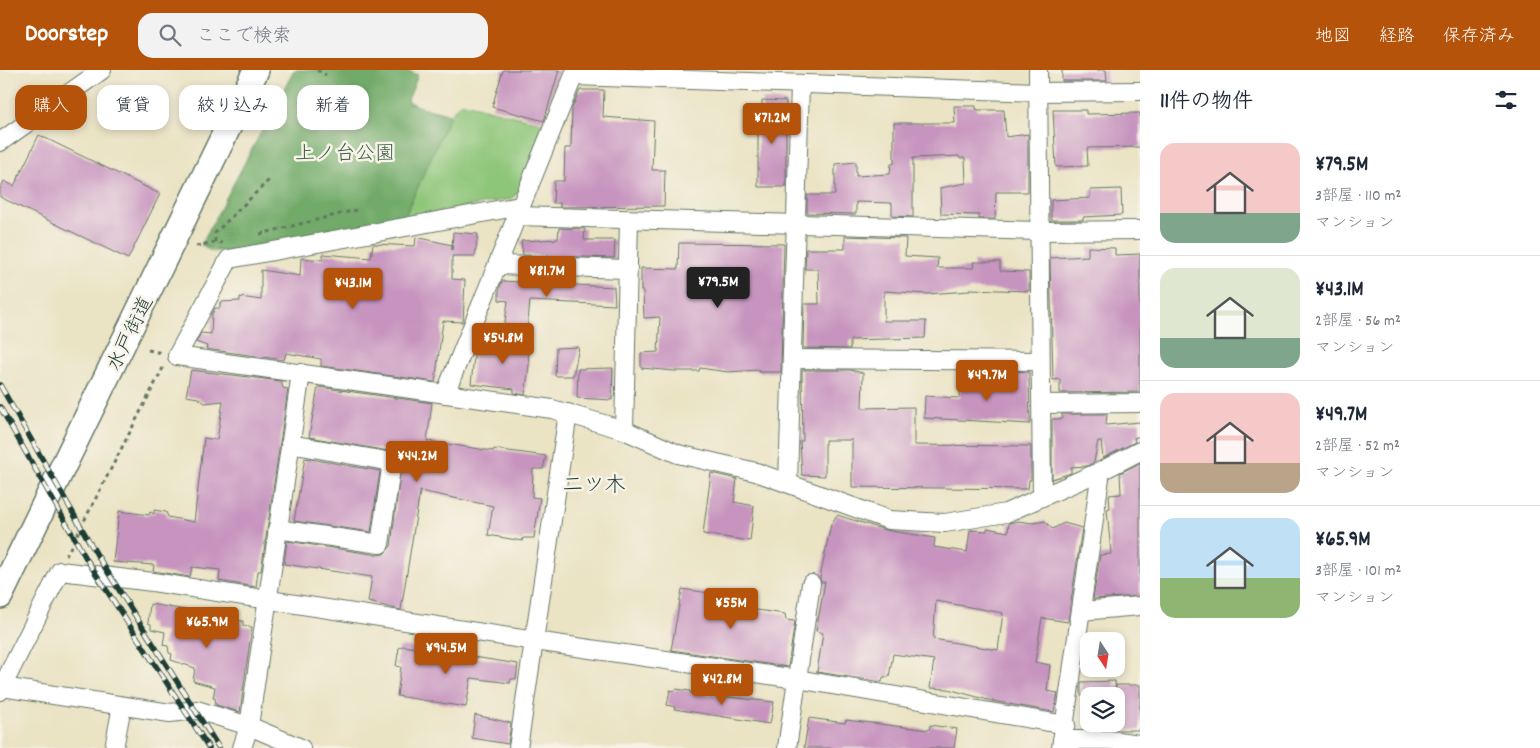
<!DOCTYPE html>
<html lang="ja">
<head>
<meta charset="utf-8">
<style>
	body { margin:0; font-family:Dekko,"Klee One",sans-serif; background:#f2f2f3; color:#1f2937; height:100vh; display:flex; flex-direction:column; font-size:19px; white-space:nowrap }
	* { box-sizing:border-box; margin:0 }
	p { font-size:16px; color:#747a83 }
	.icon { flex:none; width:28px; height:28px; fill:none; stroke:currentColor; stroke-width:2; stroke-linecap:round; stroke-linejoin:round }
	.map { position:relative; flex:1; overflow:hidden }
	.sheet { display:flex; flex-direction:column; background:#fff; width:400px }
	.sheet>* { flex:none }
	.guide { position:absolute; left:15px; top:15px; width:475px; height:45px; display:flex; gap:10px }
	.needle { width:32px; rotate:168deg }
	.controls { position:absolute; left:1080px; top:562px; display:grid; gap:10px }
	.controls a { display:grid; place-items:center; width:45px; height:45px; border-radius:10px; background:#fff; box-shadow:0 2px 8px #0003; font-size:25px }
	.price { position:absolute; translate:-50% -42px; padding:0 11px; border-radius:5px; background:#b45309; color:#fff; font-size:16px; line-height:32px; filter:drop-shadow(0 1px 2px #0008) }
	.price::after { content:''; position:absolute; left:50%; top:30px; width:15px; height:11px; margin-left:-8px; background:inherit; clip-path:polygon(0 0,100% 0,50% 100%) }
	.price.on { background:#222; color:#fff }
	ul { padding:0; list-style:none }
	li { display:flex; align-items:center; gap:15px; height:125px; padding:0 20px }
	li+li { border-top:1px solid #e0e1e3 }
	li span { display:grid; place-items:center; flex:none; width:140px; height:100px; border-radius:15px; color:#555 }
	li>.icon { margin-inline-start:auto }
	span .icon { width:60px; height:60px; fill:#fffc; stroke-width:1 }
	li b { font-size:21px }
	h2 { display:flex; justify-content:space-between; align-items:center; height:60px; padding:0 20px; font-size:21px }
	.tag { padding:0 18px; border-radius:15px; background:#fff; box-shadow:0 2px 8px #0003; font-size:18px; line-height:45px }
	.tag.on { background:#b45309; color:#fff }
	header { display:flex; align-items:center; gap:30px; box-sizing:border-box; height:70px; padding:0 25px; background:#b45309; color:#fff }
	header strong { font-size:24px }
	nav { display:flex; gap:28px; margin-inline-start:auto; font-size:18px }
	.search { width:350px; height:45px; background:#f2f2f3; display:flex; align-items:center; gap:12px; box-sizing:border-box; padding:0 18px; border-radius:15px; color:#747a83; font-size:19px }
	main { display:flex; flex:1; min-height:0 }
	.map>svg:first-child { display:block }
	.green { fill:#8ec679; stroke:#568256 }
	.forest { fill:#72ab69; stroke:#48744e }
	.building { fill:#c794bf; fill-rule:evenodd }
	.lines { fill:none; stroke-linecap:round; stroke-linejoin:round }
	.minor-casing { stroke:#676; stroke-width:20 }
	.highway-casing { stroke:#676; stroke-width:28 }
	.path { stroke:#676; stroke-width:3; stroke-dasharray:4 4; stroke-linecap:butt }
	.minor { stroke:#fff; stroke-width:18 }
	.highway { stroke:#fff; stroke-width:25 }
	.rail-casing { stroke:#1f3d34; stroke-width:5.5 }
	.rail { stroke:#f7f3e8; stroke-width:4; stroke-dasharray:11; stroke-linecap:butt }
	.labels { text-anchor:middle; stroke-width:5; stroke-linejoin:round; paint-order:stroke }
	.park-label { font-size:20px; fill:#3b5f45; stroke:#f7f3e8 }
	.street-label { font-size:20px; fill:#1f3d34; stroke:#f7f3e8 }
	.neighbourhood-label { font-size:21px; fill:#1f3d34; stroke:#f7f3e8 }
</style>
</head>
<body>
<header>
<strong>Doorstep</strong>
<div class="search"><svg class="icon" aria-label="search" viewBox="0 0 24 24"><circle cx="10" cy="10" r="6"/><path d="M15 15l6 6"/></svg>ここで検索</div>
<nav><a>地図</a><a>経路</a><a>保存済み</a></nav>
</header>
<main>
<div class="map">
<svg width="1140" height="678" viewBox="0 0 1140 678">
	<rect width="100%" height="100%" fill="#f7f3e8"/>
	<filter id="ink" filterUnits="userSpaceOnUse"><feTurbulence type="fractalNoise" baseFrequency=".02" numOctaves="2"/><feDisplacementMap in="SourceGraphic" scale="10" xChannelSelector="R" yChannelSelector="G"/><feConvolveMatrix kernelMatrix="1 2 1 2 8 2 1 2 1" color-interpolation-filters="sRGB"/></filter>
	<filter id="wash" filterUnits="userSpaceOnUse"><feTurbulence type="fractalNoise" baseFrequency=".0096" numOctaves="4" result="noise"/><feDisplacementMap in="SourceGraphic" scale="20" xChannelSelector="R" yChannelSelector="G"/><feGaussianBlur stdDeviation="1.12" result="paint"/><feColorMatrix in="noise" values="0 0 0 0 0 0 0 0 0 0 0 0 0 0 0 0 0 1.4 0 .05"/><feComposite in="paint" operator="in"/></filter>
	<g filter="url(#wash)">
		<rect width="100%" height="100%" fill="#eae3c4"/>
		<path class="green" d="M303 0 403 28 424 40 450 45 461 32 545 54 517 124 510 129 213 182 205 178Z"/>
		<path class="forest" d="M294 0H406L418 5 407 33 450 45 402 153 225 182 201 175Z"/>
		<g id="blocks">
			<g class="building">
				<path d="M503 0H559L544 51 492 37Z"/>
				<path d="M1062 0H1106L1107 11H1062Z"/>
				<path d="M580 20H604L603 47 654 51 652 100H665L664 136 560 137V133H553L554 111H564L565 78H571L572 38Z"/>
				<path d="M762 30 786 31V117H758V54H762Z"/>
				<path d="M954 36H976V39L979 40H1004L1006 67 1028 64V122H996L995 149H979V145L941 144 940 118 966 113 965 88H959V86L913 88V147L892 146V133L856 132V144L807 143V125H835V94L856 92V106L890 104 891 94H894V53H955Z"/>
				<path d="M1053 40H1086V44L1140 43V77L1087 78 1088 96 1056 97Z"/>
				<path d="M39 65 160 124 128 189 0 127V119L4 111 14 116Z"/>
				<path d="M1121 119 1122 145 1083 147V150H1051V130L1090 128V120Z"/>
				<path d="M559 158 585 159 584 170H615L614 188 523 185 521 171 558 169Z"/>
				<path d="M453 162 478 164 475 186H452V209L465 210 463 252 443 251 435 312 321 296V289L286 283 284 290 206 279 207 276 196 272 201 263 211 264 212 244 215 238H220V232L240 231V227L261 230V200L300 206 301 188 323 190V184L371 188 373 174 415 176 416 167 452 175V180Z"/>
				<path d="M845 166 906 168 905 186 938 188 937 198H974L973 192H1000V201L1029 202V221L969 219V221L927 224 884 221V251H926L925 268 850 270V279L803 278 804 234H819L818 199H805L806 179H845Z"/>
				<path d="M679 173 784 174 781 302H759V300L728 302 700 298 699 301H675L641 298V283L658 282 660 247 644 248 643 221H641V198L678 199Z"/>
				<path d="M1088 177 1115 178V185L1140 184V322L1060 323V309L1053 310 1050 188 1088 186Z"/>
				<path d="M502 211 614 217 615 235 530 231 527 261 504 258 508 231 499 230V220Z"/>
				<path d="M527 263 529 295 525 325 514 323V319L471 314 475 278 491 274H501L502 270Z"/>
				<path d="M579 277 573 306H555L556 278Z"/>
				<path d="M613 298 612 330 577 328 578 299Z"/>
				<path d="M191 300 281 311 283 318 288 319 261 501H258L256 517 219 511 220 500 192 497 190 507 153 501 154 495 113 492 119 441 149 445 150 442 154 444V440L166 442 168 447 194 452 204 368 217 370 223 331 205 333 198 328 186 326Z"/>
				<path d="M802 300H850L863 303 862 338 914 337V375L1031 376V410H1029L1028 419 852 417V370H825V406L802 405 800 371H803Z"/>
				<path d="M1008 301 1029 302 1030 354 924 348 925 326 960 328V318H991V303L1008 305Z"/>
				<path d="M318 317 432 333 427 371 493 381 494 379 546 386 543 399H533L532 427 540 428 534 468H523L522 471 488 465 493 436 420 421 401 540 368 532 372 507 284 494 287 471 378 485 384 484 391 476 402 388 394 382 309 367Z"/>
				<path d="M1062 344H1107L1106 355 1140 352V366L1134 368 1135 372 1103 388 1101 371H1098L1094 392 1087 396 1071 397V403L1052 409V349H1062Z"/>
				<path d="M305 388 380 401 371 462 294 451Z"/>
				<path d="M1140 393V526L1093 529 1100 485 1111 484 1107 439 1110 438 1109 425 1121 424 1120 403Z"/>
				<path d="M711 403 737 409 734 432 754 436 750 471 703 464Z"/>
				<path d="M837 445 885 460 935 468 934 477 967 482 970 460 987 461V458L1008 462 1009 453 1018 451 1033 453 1045 451 1052 459 1064 453 1082 458 1068 552 1042 548 1035 592 1050 595 1047 621 1058 623 1054 642 992 631 948 619 930 618 934 590 893 584 889 607H883L882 612 817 602 823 563 816 561 825 512H821L820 508 831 454ZM936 531 1003 543 998 580 933 569Z"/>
				<path d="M682 519 730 526 729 536 785 544 786 550 795 551 788 597 671 580Z"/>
				<path d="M150 534 222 546 221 549 243 551V556L252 557 240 642 216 635 215 628H213L215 617 193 611 195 598 171 590 172 584 169 583 168 576 163 575 165 562 151 559V554L148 553Z"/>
				<path d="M403 576 518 594 516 609H511L510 613 471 608 466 637 397 626 401 597 396 596 399 578Z"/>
				<path d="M1115 611 1116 626H1081V612Z"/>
				<rect x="1116" y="615" width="24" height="45"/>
				<path d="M676 619 690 621V623L774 632 770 654 674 639 675 637 667 635 670 620 675 621Z"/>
				<path d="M475 645 511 653 508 674 472 668Z"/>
				<path d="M809 648 845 653 846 650 929 660 930 655 957 659 954 678H804Z"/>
			</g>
		</g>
	</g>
	<g filter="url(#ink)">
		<use href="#blocks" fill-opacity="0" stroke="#676" stroke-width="1"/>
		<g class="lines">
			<g class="minor-casing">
				<g id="minor">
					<path d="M1038 0 1042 427"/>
					<path d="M574 6 1037 22 1140 21"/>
					<path d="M0 72 102 0"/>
					<path d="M520 136 229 189 177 286 552 339 624 360 678 384 756 402 889 450 945 453 1006 443 1101 401 1140 381"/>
					<path d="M517 146 1040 161 1140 160"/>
					<path d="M498 195 628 199"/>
					<path d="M793 289 1040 291"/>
					<path d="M445 324 576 0"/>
					<path d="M1042 334 1140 333"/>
					<path d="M624 360 629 150"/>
					<path d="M788 413 800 15"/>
					<path d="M277 459 380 474 392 392 290 374"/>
					<path d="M1081 541 1140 536"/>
					<path d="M2 617 60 501 153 512 535 571 797 609 1066 655"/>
					<path d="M0 621 2 617 170 643 197 640 249 656 301 678"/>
					<path d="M1062 670H1109L1140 674"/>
					<path d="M114 678 122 636"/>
					<path d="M242 678 249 656 301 303"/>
					<path d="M518 678 568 343"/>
					<path d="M787 678 811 514"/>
					<path d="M1061 678 1101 401"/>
				</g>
			</g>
			<g class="highway-casing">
				<path id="highway" d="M0 526 256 0"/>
			</g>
			<g class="path">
				<path d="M317 0 326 5"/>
				<path d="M260 164 356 140"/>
				<path d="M215 172V163L269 110"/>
				<path d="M196 176 215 172 222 173"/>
				<path d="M148 280 162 283"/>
				<path d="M66 486 164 296"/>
			</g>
			<use href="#minor" class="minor"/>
			<use href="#highway" class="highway"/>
			<g class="rail-casing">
				<g id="rail">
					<path d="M0 315 97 485 219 678"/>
					<path d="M0 337 87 490 209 678"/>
				</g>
			</g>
			<use href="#rail" class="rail"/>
		</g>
	</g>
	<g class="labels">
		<g class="park-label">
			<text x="345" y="89">上ノ台公園</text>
		</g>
		<g class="street-label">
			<text transform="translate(129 263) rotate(-64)" y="7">水戸街道</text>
		</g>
		<g class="neighbourhood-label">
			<text x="594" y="421">二ツ木</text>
		</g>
	</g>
</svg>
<div class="controls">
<a><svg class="needle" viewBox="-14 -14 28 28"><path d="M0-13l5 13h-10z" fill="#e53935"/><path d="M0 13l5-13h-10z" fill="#747a83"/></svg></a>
<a><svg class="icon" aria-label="layers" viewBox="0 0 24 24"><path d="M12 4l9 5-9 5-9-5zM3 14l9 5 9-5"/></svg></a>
</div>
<b class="price" style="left:772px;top:75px">¥71.2M</b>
<b class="price" style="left:547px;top:228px">¥81.7M</b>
<b class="price on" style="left:718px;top:239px">¥79.5M</b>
<b class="price" style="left:353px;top:240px">¥43.1M</b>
<b class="price" style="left:503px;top:295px">¥54.8M</b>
<b class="price" style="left:987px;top:332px">¥49.7M</b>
<b class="price" style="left:417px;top:413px">¥44.2M</b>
<b class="price" style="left:731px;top:560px">¥55M</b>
<b class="price" style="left:207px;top:579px">¥65.9M</b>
<b class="price" style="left:446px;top:605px">¥94.5M</b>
<b class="price" style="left:722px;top:636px">¥42.8M</b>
<div class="guide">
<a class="tag on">購入</a>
<a class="tag">賃貸</a>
<a class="tag">絞り込み</a>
<a class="tag">新着</a>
</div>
</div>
<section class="sheet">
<h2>11件の物件<svg class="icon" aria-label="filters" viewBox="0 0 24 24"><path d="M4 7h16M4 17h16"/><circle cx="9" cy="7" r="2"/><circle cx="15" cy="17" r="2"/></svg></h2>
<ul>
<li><span style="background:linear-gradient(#f6c9c9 70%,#7fa58c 0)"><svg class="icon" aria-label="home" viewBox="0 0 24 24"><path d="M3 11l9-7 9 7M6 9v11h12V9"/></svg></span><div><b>¥79.5M</b><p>3部屋 · 110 m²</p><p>マンション</p></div></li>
<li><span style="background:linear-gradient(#dfe7d0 70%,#7fa58c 0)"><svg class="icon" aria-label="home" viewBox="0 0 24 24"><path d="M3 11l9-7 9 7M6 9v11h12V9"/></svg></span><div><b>¥43.1M</b><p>2部屋 · 56 m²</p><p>マンション</p></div></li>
<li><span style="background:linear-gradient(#f6c9c9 70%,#b9a48a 0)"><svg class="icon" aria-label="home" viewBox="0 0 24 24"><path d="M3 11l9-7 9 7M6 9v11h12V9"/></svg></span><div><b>¥49.7M</b><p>2部屋 · 52 m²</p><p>マンション</p></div></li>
<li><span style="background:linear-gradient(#bfe0f5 60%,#8fb573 0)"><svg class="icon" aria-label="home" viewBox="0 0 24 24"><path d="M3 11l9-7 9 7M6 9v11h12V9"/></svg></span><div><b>¥65.9M</b><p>3部屋 · 101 m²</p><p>マンション</p></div></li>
</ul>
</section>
</main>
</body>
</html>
